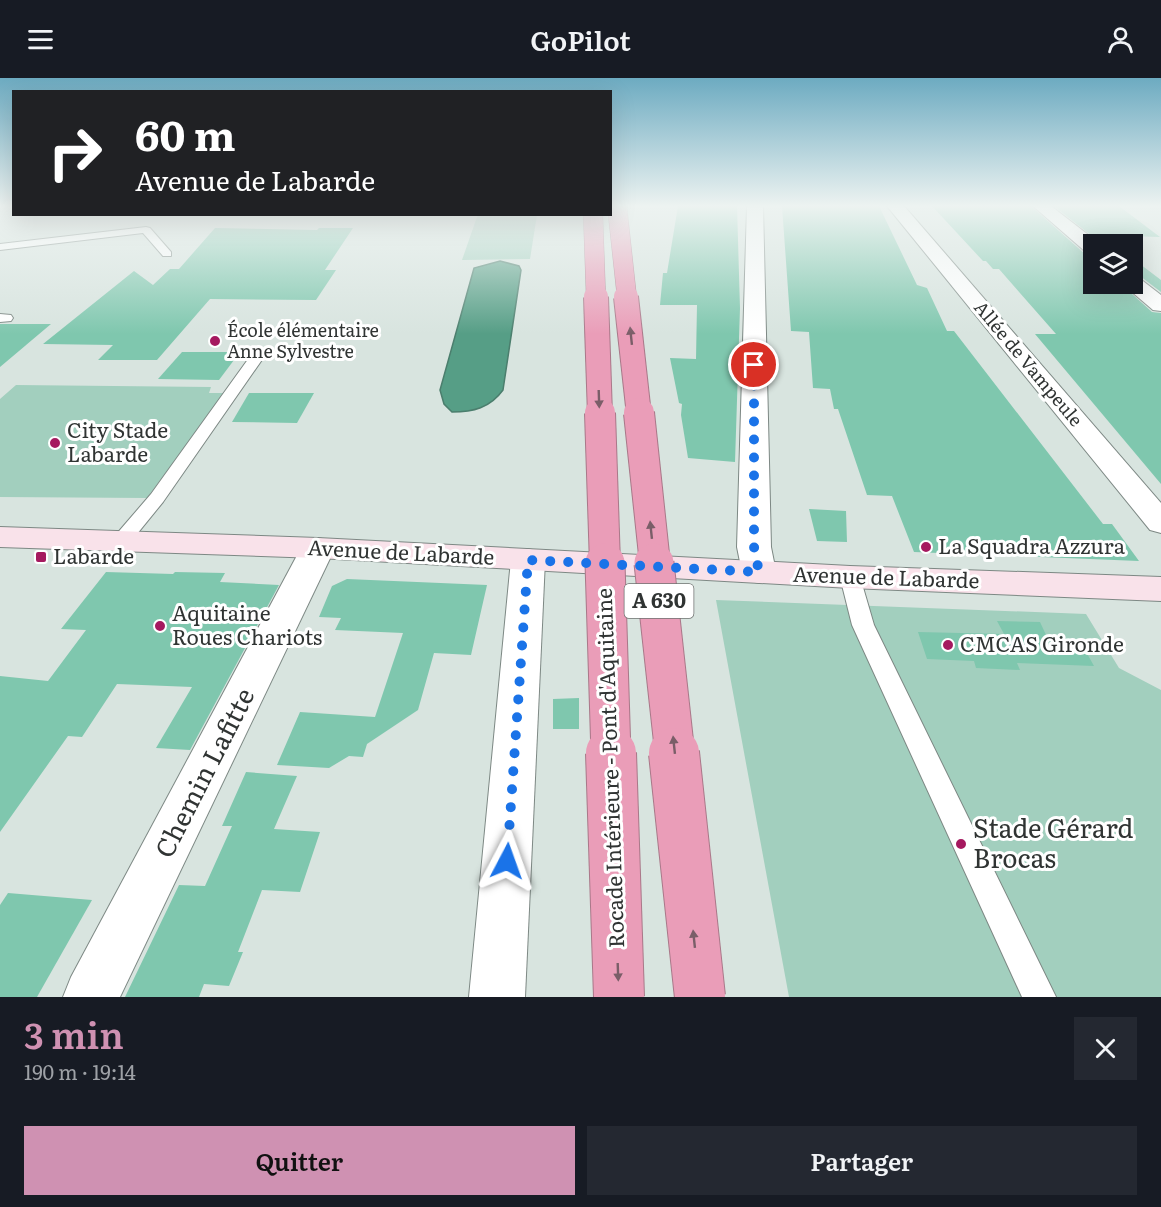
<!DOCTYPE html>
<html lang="fr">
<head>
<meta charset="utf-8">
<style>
  :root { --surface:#171b24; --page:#242831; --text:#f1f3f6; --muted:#9ea1a6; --accent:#cf91b2 }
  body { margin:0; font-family:Literata,serif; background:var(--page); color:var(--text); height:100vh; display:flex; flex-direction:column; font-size:22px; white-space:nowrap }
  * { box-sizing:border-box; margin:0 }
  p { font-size:20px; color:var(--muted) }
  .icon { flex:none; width:33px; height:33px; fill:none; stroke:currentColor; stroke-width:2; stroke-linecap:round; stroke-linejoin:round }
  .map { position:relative; height:919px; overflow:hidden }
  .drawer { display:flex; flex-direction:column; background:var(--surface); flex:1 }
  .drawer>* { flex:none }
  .top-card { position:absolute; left:12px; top:12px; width:600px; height:126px; border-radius:0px; box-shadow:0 6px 24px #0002; background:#202124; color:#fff; overflow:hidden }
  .fabs { position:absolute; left:1083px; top:156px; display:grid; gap:12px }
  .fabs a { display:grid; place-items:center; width:60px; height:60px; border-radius:0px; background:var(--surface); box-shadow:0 6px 24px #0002; font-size:30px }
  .pin { position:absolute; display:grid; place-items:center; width:51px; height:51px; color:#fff; margin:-26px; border:3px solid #fff; border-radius:50%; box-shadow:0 2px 6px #0007 }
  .me { position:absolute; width:66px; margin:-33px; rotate:4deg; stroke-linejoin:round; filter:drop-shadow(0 0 4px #0008) }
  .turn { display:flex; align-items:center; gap:21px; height:126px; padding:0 24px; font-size:27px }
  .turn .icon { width:78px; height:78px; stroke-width:2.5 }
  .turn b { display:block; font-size:42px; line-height:51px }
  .round { display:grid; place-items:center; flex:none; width:63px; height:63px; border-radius:0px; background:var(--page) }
  .summary { display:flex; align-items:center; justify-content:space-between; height:102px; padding:0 24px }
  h1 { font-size:36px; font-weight:600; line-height:45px; color:var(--accent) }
  .cta { display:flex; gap:12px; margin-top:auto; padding:12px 24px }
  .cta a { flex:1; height:69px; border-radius:0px; background:var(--accent); color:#111; font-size:24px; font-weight:600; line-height:69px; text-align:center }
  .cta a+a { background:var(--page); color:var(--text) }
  header { display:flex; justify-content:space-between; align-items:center; height:78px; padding:0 24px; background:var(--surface); font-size:27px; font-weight:600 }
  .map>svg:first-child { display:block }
  .green { fill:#a2cfbe }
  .water { fill:#569e86; stroke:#4b7e6d; stroke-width:1.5 }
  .building { fill:#7fc7ae }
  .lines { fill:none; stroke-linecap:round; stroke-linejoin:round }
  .service-casing { stroke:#7d8884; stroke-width:2 }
  .minor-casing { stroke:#7d8884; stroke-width:2 }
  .secondary-casing { stroke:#7d8884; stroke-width:2 }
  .service { fill:#fff; fill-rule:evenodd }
  .minor { fill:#fff; fill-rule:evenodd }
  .secondary { fill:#f9e2ea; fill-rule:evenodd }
  .motorway-bridge-far4-casing { stroke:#a97889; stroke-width:20; stroke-linecap:butt }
  .motorway-bridge-far3-casing { stroke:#a97889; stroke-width:26; stroke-linecap:butt }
  .motorway-bridge-far2-casing { stroke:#a97889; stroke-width:32; stroke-linecap:butt }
  .motorway-bridge-far1-casing { stroke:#a97889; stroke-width:41; stroke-linecap:butt }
  .motorway-bridge-casing { stroke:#a97889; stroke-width:52; stroke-linecap:butt }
  .motorway-bridge-far4 { stroke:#ea9db8; stroke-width:19 }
  .motorway-bridge-far3 { stroke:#ea9db8; stroke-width:24 }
  .motorway-bridge-far2 { stroke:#ea9db8; stroke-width:30 }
  .motorway-bridge-far1 { stroke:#ea9db8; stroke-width:39 }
  .motorway-bridge { stroke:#ea9db8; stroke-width:50 }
  .oneway { fill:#7a5e68 }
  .route { stroke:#1a73e8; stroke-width:10; stroke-dasharray:0 18 }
  .poi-dot { fill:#a5195f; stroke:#fff; stroke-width:2 }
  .labels { text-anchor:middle; stroke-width:6; stroke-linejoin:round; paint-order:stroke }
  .far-poi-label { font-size:18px; fill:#303433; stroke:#fff; text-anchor:start }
  .far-street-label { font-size:18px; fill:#303433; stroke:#fff }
  .shield { fill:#fff; stroke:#6e7170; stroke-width:1.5 }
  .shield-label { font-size:20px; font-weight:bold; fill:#303433 }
  .poi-label { font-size:21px; fill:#303433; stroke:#fff; text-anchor:start }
  .street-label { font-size:21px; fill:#303433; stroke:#fff }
  .near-street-label { font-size:26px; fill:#303433; stroke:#fff }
  .near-poi-label { font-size:26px; fill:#303433; stroke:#fff; text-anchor:start }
</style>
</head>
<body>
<header><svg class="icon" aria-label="menu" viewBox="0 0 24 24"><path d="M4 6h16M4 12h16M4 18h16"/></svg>GoPilot<svg class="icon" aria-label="person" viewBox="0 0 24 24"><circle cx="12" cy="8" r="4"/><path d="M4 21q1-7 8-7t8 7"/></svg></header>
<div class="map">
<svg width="1161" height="919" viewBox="0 0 1161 919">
  <rect width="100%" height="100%" fill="#d8e4df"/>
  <!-- green -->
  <g class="green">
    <path d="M478,136L537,137L530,181L462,182Z"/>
    <path d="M16,307L211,309L209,315H225L147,420L0,419V321Z"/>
    <path d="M716,522L1086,536L1119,590L1161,612V919H789Z"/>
  </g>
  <!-- water -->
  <path class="water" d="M500,183L519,188L521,192L503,312C490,330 473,334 452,334L444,326L440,312L474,190Z"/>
  <!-- building -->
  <g class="building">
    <path d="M678,128H737L740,230L735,384L688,380L681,337L682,326L679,325L670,280L696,281L697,227H660L663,195H667Z"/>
    <path d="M782,128H879L917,207L927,210L947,253H954L1103,446H1112L1139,483L914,474L892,418L867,417L838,331H834L830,311L813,310L809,254L791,253Z"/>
    <path d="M932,128H1031L1086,177L1094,178V206H1121L1152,234L1161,235V406L1035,256H1056L999,191H993L986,183H983Z"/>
    <path d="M1054,128H1119L1160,159L1126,158L1136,166H1102Z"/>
    <path d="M215,150L317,152L319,150H353L325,192H336L316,222L210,221L157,282H98L113,267L43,266L134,193L153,207L170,191H179Z"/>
    <path d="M1132,180L1161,202V214L1140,198L1132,196Z"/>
    <path d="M0,246H51L0,289Z"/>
    <path d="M182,274H240L219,302L158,301Z"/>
    <path d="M249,315H314L297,345L232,344Z"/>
    <path d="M809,431L846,433L847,464L817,463Z"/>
    <path d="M106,494L173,496L175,494L225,495L220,504L279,507L190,672L156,670L192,609L117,606L82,659L68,658L0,754V598L48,603L86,552L61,551Z"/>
    <path d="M347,501L487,507L471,577L434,575L418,632L367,666L363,679L349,678L329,690L277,687L300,634L375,639L403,555L335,552L341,540L319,539L332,508Z"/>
    <path d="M997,543L1040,544L1047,559L1079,561L1094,588L1017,585L1020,592L976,590L974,583L927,581L918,554L1004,556Z"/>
    <path d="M579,620V651H553V621Z"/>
    <path d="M246,694L297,698L274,751L320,754L300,814L262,812L238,874H243L229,908L204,906L199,919H125L179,807L205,808L232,748H222Z"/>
    <path d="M8,815L92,822L37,919H0V827Z"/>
  </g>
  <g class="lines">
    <!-- service casing -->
    <g class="service-casing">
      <g id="service">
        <path d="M146,149L150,150L171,174V178H163L143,155L0,172V166Z"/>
        <path d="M0,236L11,237L13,240L11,243L0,244Z"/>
        <path d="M259,272L266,276L163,424L128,467H114L111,463L114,459L151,416L254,273Z"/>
        <path d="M850,492L857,494L860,499L874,547L1056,919H1022L852,547L840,499L843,494Z"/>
      </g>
    </g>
    <!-- minor casing -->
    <g class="minor-casing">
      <g id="minor">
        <path d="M747,128H763L771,469L776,494L771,502L759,505L747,502L742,494L737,469Z"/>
        <path d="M887,128H904L1161,425V455L1150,452Z"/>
        <path d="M1033,128H1051L1100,166H1094V176L1087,175Z"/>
        <path d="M1132,198L1139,200L1161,217V233L1153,232L1125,208L1123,206H1132Z"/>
        <path d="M318,460L330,463L335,470L120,919H63L71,899L301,470L306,463Z"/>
        <path d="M528,471L540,474L545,482L525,919H469L511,482L516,474Z"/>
      </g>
    </g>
    <!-- secondary casing -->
    <g class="secondary-casing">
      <path id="secondary" d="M0,449L318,460L850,488L1161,499V523L850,510L318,480L0,469Z"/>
    </g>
    <!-- service -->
    <use href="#service" class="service"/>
    <!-- minor -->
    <use href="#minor" class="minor"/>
    <!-- secondary -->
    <use href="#secondary" class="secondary"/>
    <!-- motorway-bridge-far4 casing -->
    <g class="motorway-bridge-far4-casing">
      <g id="motorway-bridge-far4">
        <path d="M617,128L627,220"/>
        <path d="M593,136L596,220"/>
      </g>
    </g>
    <!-- motorway-bridge-far3 casing -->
    <g class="motorway-bridge-far3-casing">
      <g id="motorway-bridge-far3">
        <path d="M596,219L600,337"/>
        <path d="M626,219L639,337"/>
      </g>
    </g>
    <!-- motorway-bridge-far2 casing -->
    <g class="motorway-bridge-far2-casing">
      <g id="motorway-bridge-far2">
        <path d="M600,335L605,486"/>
        <path d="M639,335L655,486"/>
      </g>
    </g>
    <!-- motorway-bridge-far1 casing -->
    <g class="motorway-bridge-far1-casing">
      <g id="motorway-bridge-far1">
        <path d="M605,485L611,677"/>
        <path d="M654,485L675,677"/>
      </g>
    </g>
    <!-- motorway-bridge casing -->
    <g class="motorway-bridge-casing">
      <g id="motorway-bridge">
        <path d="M611,675L619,919"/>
        <path d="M674,675L700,919"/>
      </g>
    </g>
    <!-- motorway-bridge-far4 -->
    <use href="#motorway-bridge-far4" class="motorway-bridge-far4"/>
    <!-- motorway-bridge-far3 -->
    <use href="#motorway-bridge-far3" class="motorway-bridge-far3"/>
    <!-- motorway-bridge-far2 -->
    <use href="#motorway-bridge-far2" class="motorway-bridge-far2"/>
    <!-- motorway-bridge-far1 -->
    <use href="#motorway-bridge-far1" class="motorway-bridge-far1"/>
    <!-- motorway-bridge -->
    <use href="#motorway-bridge" class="motorway-bridge"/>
  </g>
  <!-- one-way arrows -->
  <defs><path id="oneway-solid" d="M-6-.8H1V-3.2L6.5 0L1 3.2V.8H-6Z" transform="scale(1.5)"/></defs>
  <g class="oneway">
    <use href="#oneway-solid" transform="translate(631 258) rotate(-96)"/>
    <use href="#oneway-solid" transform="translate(599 321) rotate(88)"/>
    <use href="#oneway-solid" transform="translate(651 452) rotate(-96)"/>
    <use href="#oneway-solid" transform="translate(674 667) rotate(-96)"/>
    <use href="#oneway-solid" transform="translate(694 861) rotate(-96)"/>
    <use href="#oneway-solid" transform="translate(618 894) rotate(88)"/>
  </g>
  <!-- sky -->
  <linearGradient id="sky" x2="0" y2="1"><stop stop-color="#6dabc1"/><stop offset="0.5" stop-color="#edf3f1"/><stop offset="1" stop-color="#edf3f1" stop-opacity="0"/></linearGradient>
  <rect width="1161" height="256" fill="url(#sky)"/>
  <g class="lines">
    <!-- route -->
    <path class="route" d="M507,783L528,482L759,494L754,469V287"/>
  </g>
  <!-- markers -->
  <g class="poi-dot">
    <circle cx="215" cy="263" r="6"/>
    <circle cx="55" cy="365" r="6"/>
    <circle cx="926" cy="469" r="6"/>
    <rect x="35" y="473" width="12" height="12" rx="3"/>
    <circle cx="160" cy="548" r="6"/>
    <circle cx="948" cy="567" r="6"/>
    <circle cx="961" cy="766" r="6"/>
  </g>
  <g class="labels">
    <!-- far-poi labels -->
    <g class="far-poi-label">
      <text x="227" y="259">École élémentaire<tspan x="227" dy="21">Anne Sylvestre</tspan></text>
    </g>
    <!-- far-street labels -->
    <g class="far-street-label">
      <text transform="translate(1028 286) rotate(50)" y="6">Allée de Vampeule</text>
    </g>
    <!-- shield labels -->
    <rect class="shield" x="624.5" y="506" width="69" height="34" rx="4.5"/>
    <g class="shield-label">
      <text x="659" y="530">A 630</text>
    </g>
    <!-- poi labels -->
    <g class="poi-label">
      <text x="67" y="360">City Stade<tspan x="67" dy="24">Labarde</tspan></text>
      <text x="938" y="476">La Squadra Azzura</text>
      <text x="53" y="486">Labarde</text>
      <text x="172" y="543">Aquitaine<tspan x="172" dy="24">Roues Chariots</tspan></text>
      <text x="960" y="574">CMCAS Gironde</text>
    </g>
    <!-- street labels -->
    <g class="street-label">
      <text transform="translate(401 475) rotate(3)" y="7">Avenue de Labarde</text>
      <text transform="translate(886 500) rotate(2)" y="7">Avenue de Labarde</text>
      <text transform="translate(611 690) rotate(-92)" y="7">Rocade Intérieure - Pont d'Aquitaine</text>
    </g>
    <!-- near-street labels -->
    <g class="near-street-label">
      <text transform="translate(205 695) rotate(-63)" y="9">Chemin Lafitte</text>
    </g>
    <!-- near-poi labels -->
    <g class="near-poi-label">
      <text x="973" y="760">Stade Gérard<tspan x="973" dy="30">Brocas</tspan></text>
    </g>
  </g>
</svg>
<div class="fabs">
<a><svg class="icon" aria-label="layers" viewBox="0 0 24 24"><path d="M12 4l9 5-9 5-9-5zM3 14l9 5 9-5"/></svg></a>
</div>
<div class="pin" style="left:754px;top:287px;background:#d93025"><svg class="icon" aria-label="arrive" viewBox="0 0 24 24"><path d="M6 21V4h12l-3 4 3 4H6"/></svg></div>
<svg class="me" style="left:507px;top:783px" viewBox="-20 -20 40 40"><path d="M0-17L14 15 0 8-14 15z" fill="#1a73e8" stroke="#fff" stroke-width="4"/></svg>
<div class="top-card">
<div class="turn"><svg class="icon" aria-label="right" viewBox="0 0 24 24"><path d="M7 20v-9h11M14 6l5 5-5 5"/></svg><div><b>60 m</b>Avenue de Labarde</div></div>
</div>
</div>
<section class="drawer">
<div class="summary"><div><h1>3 min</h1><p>190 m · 19:14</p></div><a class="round"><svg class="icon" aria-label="close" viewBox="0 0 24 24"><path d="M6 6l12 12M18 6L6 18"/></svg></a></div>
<div class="cta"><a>Quitter</a><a>Partager</a></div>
</section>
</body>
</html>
